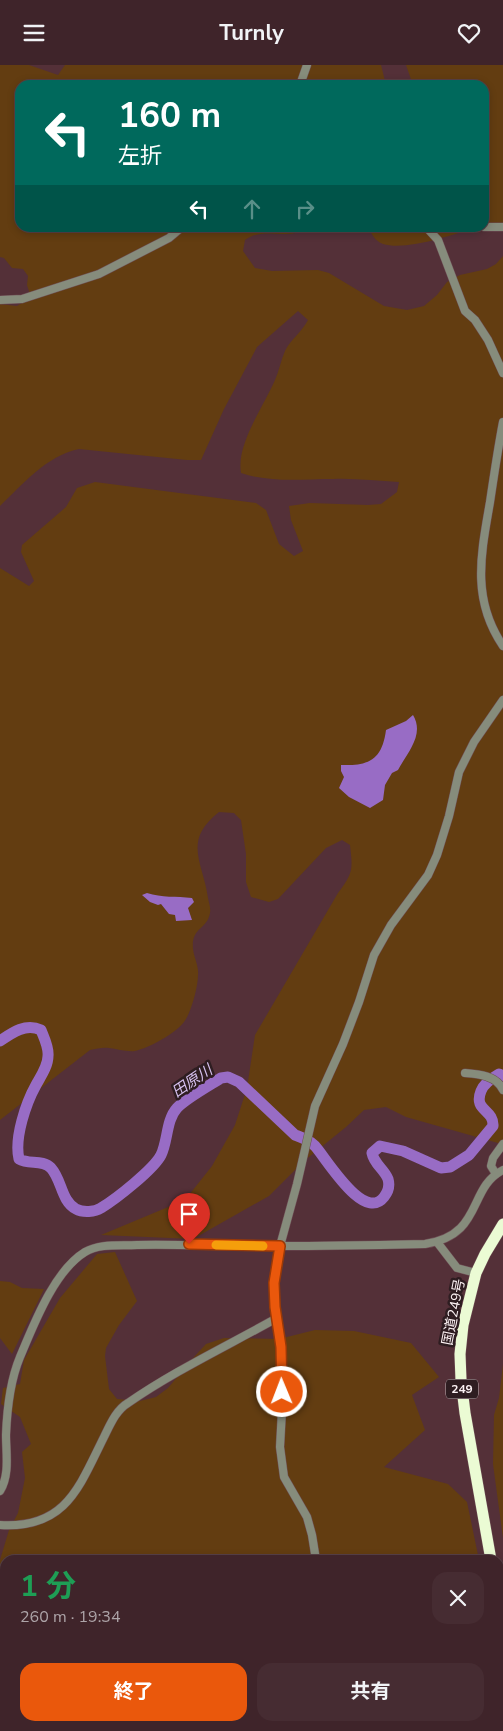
<!DOCTYPE html>
<html lang="ja">
<head>
<meta charset="utf-8">
<style>
  :root { --surface:#3f242a; --page:#462c32; --text:#f1f3f6; --muted:#ada4a8; --line:#584147; --accent:#ea580c }
  body { margin:0; font-family:"Nunito Sans","Noto Sans JP",sans-serif; background:var(--page); color:var(--text); height:100vh; display:flex; flex-direction:column; font-size:19px; white-space:nowrap }
  * { box-sizing:border-box; margin:0 }
  p { font-size:16px; color:var(--muted) }
  .icon { flex:none; width:28px; height:28px; fill:none; stroke:currentColor; stroke-width:2; stroke-linecap:round; stroke-linejoin:round }
  .map { position:relative; flex:1; overflow:hidden }
  .side { position:absolute; left:0px; top:1490px; width:504px; height:176px; display:flex; flex-direction:column; background:var(--surface); border-radius:15px 15px 0 0; box-shadow:0 2px 8px #0003,0 0 0 1px var(--line) }
  .side>* { flex:none }
  .hud { position:absolute; left:15px; top:15px; width:474px; height:152px; border-radius:15px; box-shadow:0 2px 8px #0003,0 0 0 1px var(--line); background:#00695c; color:#fff; overflow:hidden }
  .pin { position:absolute; display:grid; place-items:center; width:42px; height:42px; color:#fff; margin:-51px -21px; border-radius:50% 50% 50% 0; rotate:-45deg; box-shadow:0 0 5px #0007 }
  .pin .icon { rotate:45deg }
  .me { position:absolute; width:55px; margin:-28px; rotate:359deg; stroke-linejoin:round; filter:drop-shadow(0 0 4px #0008) }
  .turn { display:flex; align-items:center; gap:18px; height:105px; padding:0 20px; font-size:22px }
  .turn .icon { width:65px; height:65px; stroke-width:2.5 }
  .turn b { display:block; font-size:35px; line-height:42px }
  .lanes { display:flex; align-items:center; height:48px; padding:0 20px; background:#0003; justify-content:center; gap:25px; direction:ltr }
  .lanes .off { opacity:.35 }
  .round { display:grid; place-items:center; flex:none; width:52px; height:52px; border-radius:15px; background:var(--page) }
  .headline { display:flex; align-items:center; justify-content:space-between; height:85px; padding:0 20px }
  h1 { font-size:30px; font-weight:700; line-height:38px; color:#1e9e55 }
  .action { display:flex; gap:10px; margin-top:auto; padding:10px 20px }
  .action a { flex:1; height:58px; border-radius:15px; background:var(--accent); color:#fff; font-size:20px; font-weight:700; line-height:58px; text-align:center }
  .action a+a { background:var(--page); color:var(--text) }
  header { display:flex; justify-content:space-between; align-items:center; height:65px; padding:0 20px; background:var(--surface); font-size:22px; font-weight:700 }
  .map>svg:first-child { display:block }
  .green { fill:#633d11 }
  .water { fill:#986cc5 }
  .lines { fill:none; stroke-linecap:round; stroke-linejoin:round }
  .river { stroke:#986cc5; stroke-width:11 }
  .minor-casing { stroke:#6f4f56; stroke-width:9 }
  .major-casing { stroke:#6f4f56; stroke-width:11 }
  .highway-casing { stroke:#6f4f56; stroke-width:12 }
  .minor { stroke:#868c7c; stroke-width:8 }
  .major { stroke:#cedcbb; stroke-width:10 }
  .highway { stroke:#ebfbd4; stroke-width:11 }
  .route-casing { stroke:#983908; stroke-width:12 }
  .route { stroke:#ea580c; stroke-width:9 }
  .slow { stroke:#f59e0b; stroke-width:9 }
  .labels { text-anchor:middle; stroke-width:5; stroke-linejoin:round; paint-order:stroke }
  .shield { fill:#2e1d21; stroke:#beb2b5; stroke-width:1 }
  .shield-label { font-size:12px; font-weight:bold; fill:#fcf2f4 }
  .street-label { font-size:14px; fill:#fcf2f4; stroke:#2e1d21 }
  .water-label { font-size:15px; font-style:italic; fill:#d6c1ef; stroke:#2e1d21 }
</style>
</head>
<body>
<header><svg class="icon" aria-label="menu" viewBox="0 0 24 24"><path d="M4 6h16M4 12h16M4 18h16"/></svg>Turnly<svg class="icon" aria-label="heart" viewBox="0 0 24 24"><path d="M12 20l-8-8c-3-5 5-10 8-4 3-6 11-1 8 4z"/></svg></header>
<div class="map">
<svg width="503" height="1666" viewBox="0 0 503 1666">
  <rect width="100%" height="100%" fill="#543038"/>
  <!-- green -->
  <g class="green">
    <path d="M0,0H29L58,10L65,0H381L386,20H20V162L311,163L309,165C301,167 293,169 285,169C270,169 258,166 245,175L243,186L255,203L272,206L318,205L329,208L384,241L407,245L424,241L437,230L447,217L460,210L487,204L496,199L503,191V1077L498,1078L406,1052L386,1042L364,1045L346,1062L304,1096L269,1131L193,1174L101,1170L185,1135L212,1101L235,1060L247,1023L255,970L338,828C353,808 353,805 350,780L342,775L326,783L278,834L269,837L251,832L246,817V789L241,755L234,748L219,747C182,776 203,797 208,833C209,838 211,844 210,848C207,865 191,862 193,884C194,893 199,901 198,910C198,922 191,948 184,957C176,968 149,983 135,986C127,987 117,984 109,983C103,982 96,984 90,985L0,1055V503L29,521L34,516L21,487L22,480L66,442L77,423L95,417L256,438L266,445L279,479L294,491L303,486L291,455L289,441L310,438L368,440L381,439L397,427L399,417C377,416 354,413 333,414C301,414 271,418 241,408C236,379 264,341 275,315C279,306 281,295 285,286C290,275 302,267 308,255L298,246L257,282L224,344L201,395H187L79,384C46,391 23,419 0,441V239L17,241L31,232L27,220L28,211L23,204L12,203L4,193L0,192Z"/>
    <path d="M406,0H503V163L484,160V20H413Z"/>
    <path d="M368,163H474C452,170 406,186 383,179C375,176 372,169 368,163Z"/>
    <path d="M115,1187L137,1236L119,1260L106,1283L105,1291L109,1324L117,1334L140,1336L156,1332L168,1323L194,1292L206,1279L224,1273L279,1274L315,1265L354,1266L411,1278L439,1312L412,1330L425,1365L384,1402L448,1419L467,1437L479,1495H5V1661H413L407,1666H0V1495L9,1465L18,1448L25,1413L22,1387L31,1379L20,1352L1,1339L3,1323L20,1319L24,1295L60,1233L97,1189Z"/>
    <path d="M0,1216L10,1217L22,1223L44,1224L12,1289L0,1273Z"/>
    <path d="M503,1299V1473L493,1399L494,1350L499,1333Z"/>
  </g>
  <!-- water -->
  <g class="water">
    <path d="M413,650C425,670 407,688 398,705L392,708L385,720L383,735L370,743L349,732L339,723L344,712L341,706V700C369,701 382,695 386,665L406,656Z"/>
    <path d="M147,828C162,833 176,831 192,833L194,837L188,843L192,855L176,856L175,850L169,849L161,839L158,840L150,837L142,830Z"/>
  </g>
  <g class="lines">
    <!-- river -->
    <path class="river" d="M0,976C13,967 26,958 41,965C44,973 49,982 48,991C48,1001 41,1011 36,1020C26,1038 14,1073 19,1094C29,1100 42,1094 51,1103C62,1115 61,1136 76,1144C83,1148 95,1147 101,1143C116,1134 154,1104 161,1090C168,1076 166,1055 177,1043C185,1034 210,1020 221,1013L228,1012L239,1017L295,1070C303,1073 309,1075 315,1081C326,1093 364,1158 384,1132C388,1127 390,1121 388,1114C384,1104 374,1099 372,1088L380,1081L403,1086L441,1103L450,1102L469,1090L493,1061C494,1044 473,1046 481,1026C484,1018 492,1013 499,1009L503,1011"/>
    <!-- minor casing -->
    <g class="minor-casing">
      <g id="minor">
        <path d="M300,20L307,0"/>
        <path d="M426,162L438,175L465,246L475,255L488,275L503,308"/>
        <path d="M484,162H503"/>
        <path d="M0,235L22,234L99,209L169,173L182,162"/>
        <path d="M503,357C498,383 494,410 490,437C481,489 471,534 503,581"/>
        <path d="M465,1008C479,1009 497,1011 503,1025"/>
        <path d="M496,1109L491,1101L493,1093L503,1079"/>
        <path d="M437,1177L457,1203L476,1208"/>
        <path d="M0,1426C10,1410 6,1388 6,1370C7,1344 10,1316 20,1292C34,1259 54,1206 85,1187C100,1178 120,1181 137,1180C185,1179 233,1182 281,1181C329,1181 377,1180 425,1179C484,1170 467,1123 503,1105"/>
        <path d="M0,1460C66,1464 79,1422 104,1372C110,1360 116,1345 128,1338C174,1306 227,1281 277,1253"/>
        <path d="M316,1495L312,1470L307,1452L284,1412L280,1382L283,1327L281,1282L275,1242L273,1218L280,1181L297,1119L315,1041L343,979L359,937L374,890L391,860L428,810L437,790L449,751L459,707L474,677L503,635"/>
        <path d="M222,1666L225,1661"/>
      </g>
    </g>
    <!-- major casing -->
    <g class="major-casing">
      <g id="major">
        <path d="M499,1633L503,1632"/>
        <path d="M414,1666L419,1661"/>
      </g>
    </g>
    <!-- highway casing -->
    <g class="highway-casing">
      <g id="highway">
        <path d="M491,1495L465,1348L461,1315L460,1289L463,1260L476,1208L485,1189L503,1159"/>
        <path d="M499,1537L503,1561"/>
      </g>
    </g>
    <!-- minor -->
    <use href="#minor" class="minor"/>
    <!-- major -->
    <use href="#major" class="major"/>
    <!-- highway -->
    <use href="#highway" class="highway"/>
  </g>
  <g class="lines">
    <!-- route casing -->
    <g class="route-casing">
      <path id="route" d="M189,1179L280,1181L274,1218L275,1242L281,1282L282,1327"/>
    </g>
    <!-- route -->
    <use href="#route" class="route"/>
    <!-- slow -->
    <path class="slow" d="M216,1180L263,1181"/>
  </g>
  <g class="labels">
    <!-- shield labels -->
    <rect class="shield" x="446" y="1314.5" width="32" height="19" rx="4"/>
    <g class="shield-label">
      <text x="462" y="1328">249</text>
    </g>
    <!-- street labels -->
    <g class="street-label">
      <text transform="translate(453 1247) rotate(-79)" y="5">国道249号</text>
    </g>
    <!-- water labels -->
    <g class="water-label">
      <text transform="translate(192 1016) rotate(-34)" y="5">田原川</text>
    </g>
  </g>
</svg>
<div class="pin" style="left:189px;top:1179px;background:#d93025"><svg class="icon" aria-label="arrive" viewBox="0 0 24 24"><path d="M6 21V4h12l-3 4 3 4H6"/></svg></div>
<svg class="me" style="left:282px;top:1327px" viewBox="-20 -20 40 40"><circle r="17" fill="#ea580c" stroke="#fff" stroke-width="3"/><path d="M0-11L8 9 0 5-8 9z" fill="#fff"/></svg>
<div class="hud">
<div class="turn"><svg class="icon" aria-label="left" viewBox="0 0 24 24"><path d="M17 20v-9H6M10 6l-5 5 5 5"/></svg><div><b>160 m</b>左折</div></div>
<div class="lanes"><svg class="icon" aria-label="left" viewBox="0 0 24 24"><path d="M17 20v-9H6M10 6l-5 5 5 5"/></svg><svg class="icon off" aria-label="ahead" viewBox="0 0 24 24"><path d="M12 20V5M6 11l6-6 6 6"/></svg><svg class="icon off" aria-label="right" viewBox="0 0 24 24"><path d="M7 20v-9h11M14 6l5 5-5 5"/></svg></div>
</div>
<section class="side">
<div class="headline"><div><h1>1 分</h1><p>260 m · 19:34</p></div><a class="round"><svg class="icon" aria-label="close" viewBox="0 0 24 24"><path d="M6 6l12 12M18 6L6 18"/></svg></a></div>
<div class="action"><a>終了</a><a>共有</a></div>
</section>
</div>
</body>
</html>
